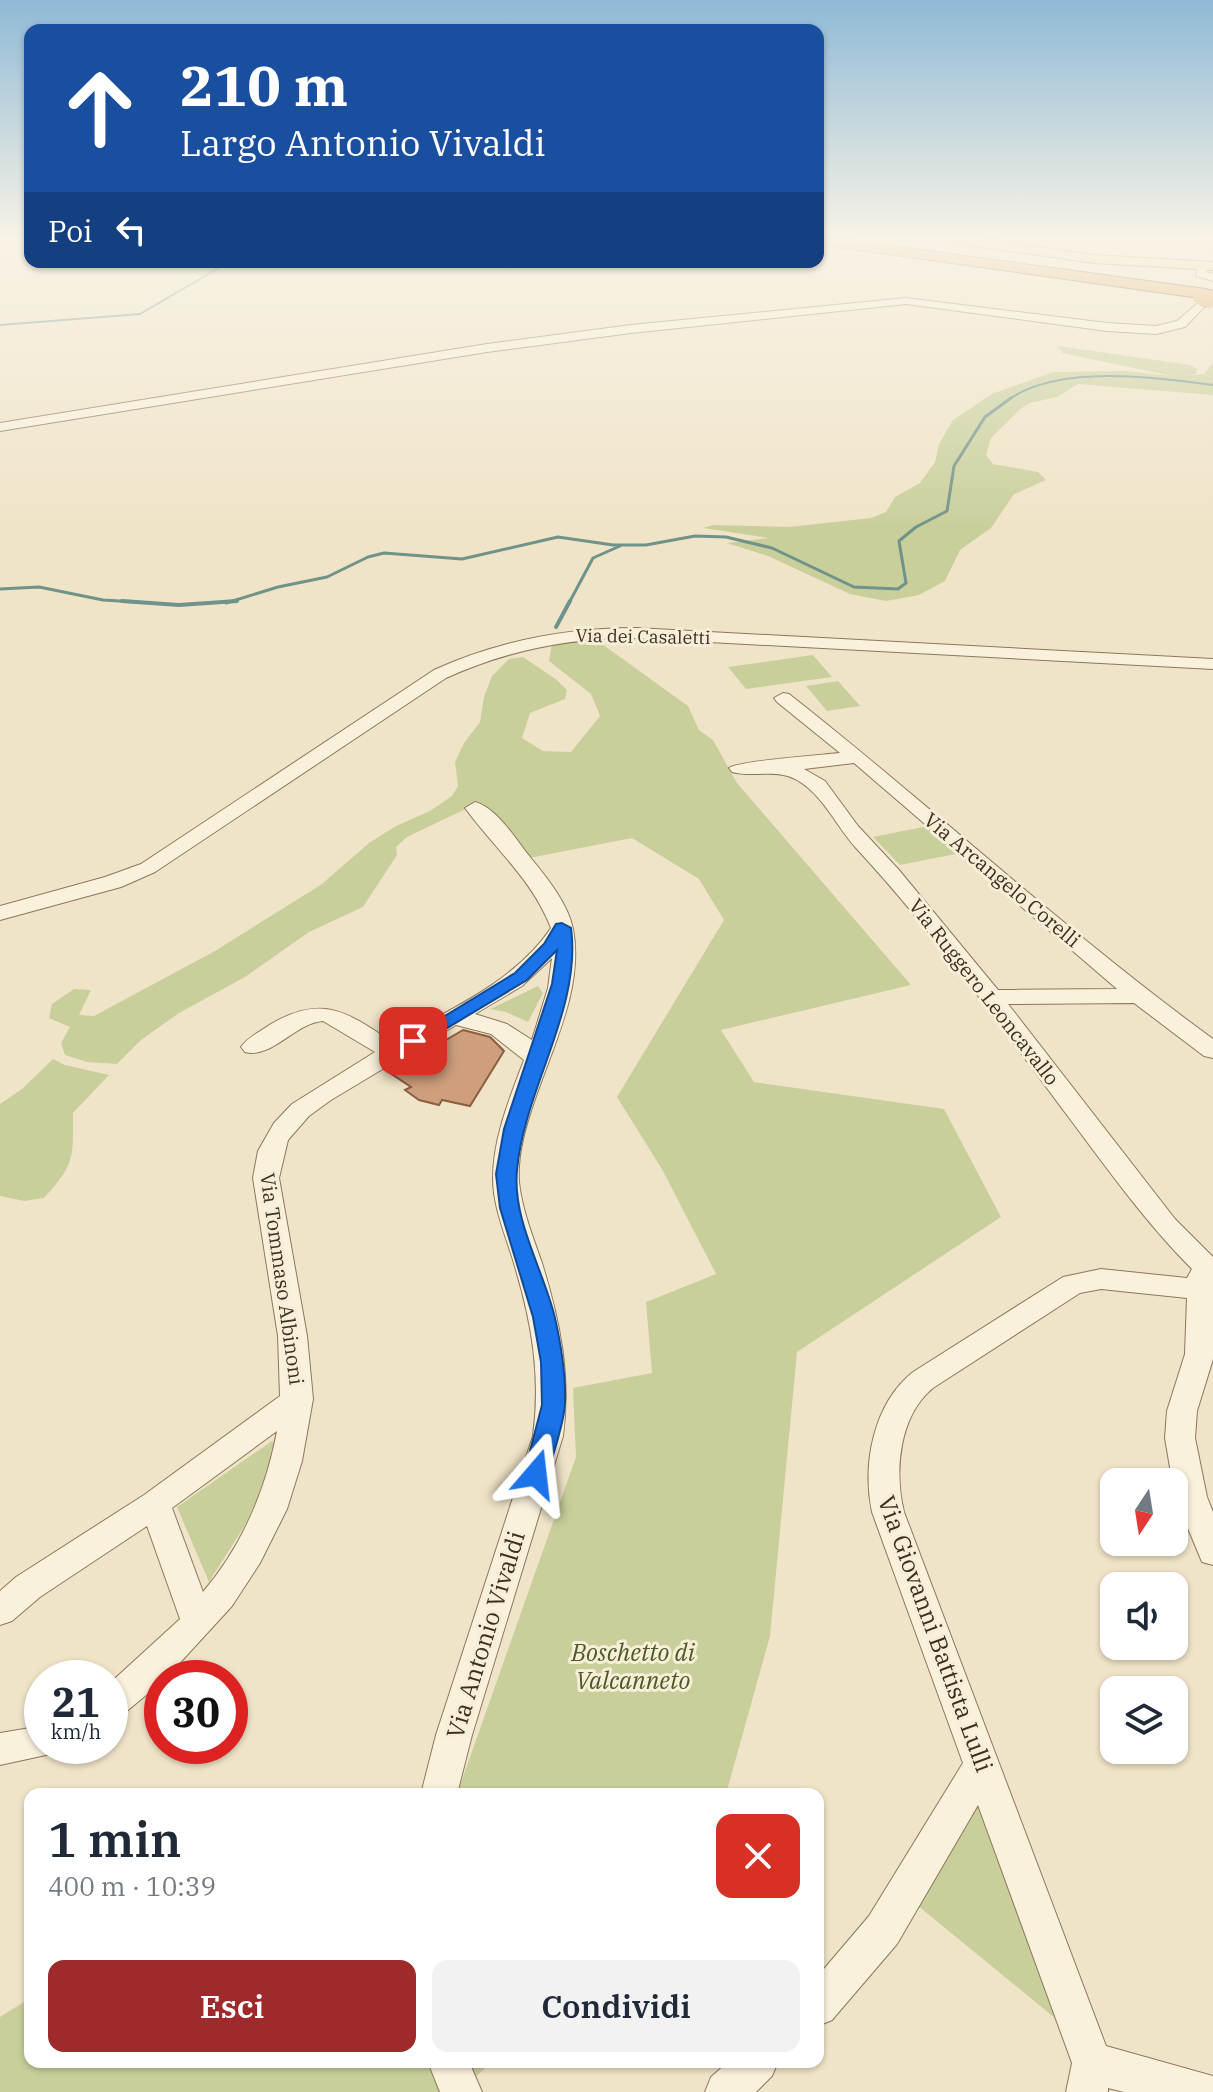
<!DOCTYPE html>
<html lang="it">
<head>
<meta charset="utf-8">
<style>
  :root { --surface:#fff; --page:#f2f2f3; --text:#1f2937; --muted:#747a83; --accent:#9e2a2b }
  body { margin:0; font-family:"IBM Plex Serif",serif; background:var(--page); color:var(--text); height:100vh; display:flex; flex-direction:column; font-size:30px; white-space:nowrap }
  * { box-sizing:border-box; margin:0 }
  p { font-size:26px; color:var(--muted) }
  .icon { flex:none; width:44px; height:44px; fill:none; stroke:currentColor; stroke-width:2; stroke-linecap:round; stroke-linejoin:round }
  .map { position:relative; flex:1; overflow:hidden }
  .drawer { position:absolute; left:24px; top:1788px; width:800px; height:280px; display:flex; flex-direction:column; background:var(--surface); border-radius:16px; box-shadow:0 2px 6px #0004 }
  .drawer>* { flex:none }
  .hud { position:absolute; left:24px; top:24px; width:800px; height:244px; border-radius:16px; box-shadow:0 2px 6px #0004; background:#1a4fa0; color:#fff; overflow:hidden }
  .needle { width:52px; rotate:192deg }
  .fabs { position:absolute; left:1100px; top:1468px; display:grid; gap:16px }
  .fabs a { display:grid; place-items:center; width:88px; height:88px; border-radius:16px; background:var(--surface); box-shadow:0 2px 6px #0004; font-size:40px }
  .speed { position:absolute; left:24px; top:1660px; display:flex; gap:16px; font-size:40px; font-weight:700; text-align:center }
  .speed>* { display:grid; place-content:center; width:104px; height:104px; border-radius:50%; background:var(--surface); box-shadow:0 2px 6px #0004; line-height:1 }
  .speed small { font-size:20px; font-weight:400 }
  .speed .limit { border:12px solid #d22; background:#fff; color:#111 }
  .pin { position:absolute; display:grid; place-items:center; width:68px; height:68px; color:#fff; margin:-34px; border-radius:16px; box-shadow:0 4px 12px #0006 }
  .me { position:absolute; width:88px; margin:-44px; rotate:17deg; stroke-linejoin:round; filter:drop-shadow(0 0 6px #0008) }
  .turn { display:flex; align-items:center; gap:28px; height:168px; padding:0 24px; font-size:36px }
  .turn .icon { width:104px; height:104px; stroke-width:2.5 }
  .turn b { display:block; font-size:56px; line-height:68px }
  .then { display:flex; align-items:center; height:76px; padding:0 24px; background:#0003; gap:16px; font-size:30px }
  .round { display:grid; place-items:center; flex:none; width:84px; height:84px; border-radius:16px; background:var(--page) }
  .overview { display:flex; align-items:center; justify-content:space-between; height:136px; padding:0 24px }
  h1 { font-size:48px; font-weight:600; line-height:60px }
  .action { display:flex; gap:16px; margin-top:auto; padding:16px 24px }
  .action a { flex:1; height:92px; border-radius:16px; background:var(--accent); color:#fff; font-size:32px; font-weight:600; line-height:92px; text-align:center }
  .action a+a { background:var(--page); color:var(--text) }
  .map>svg:first-child { display:block }
  .green { fill:#c9cf9b }
  .lines { fill:none; stroke-linecap:round; stroke-linejoin:round }
  .stream-far2 { stroke:#6f938a; stroke-width:2 }
  .stream-far1 { stroke:#6f938a; stroke-width:3 }
  .stream { stroke:#6f938a; stroke-width:4 }
  .building { fill:#cf9f7d; stroke:#8d5f41; stroke-width:2 }
  .minor-casing { stroke:#8d765c; stroke-width:2 }
  .major-casing { stroke:#5b4430; stroke-width:2 }
  .highway-casing { stroke:#5b4430; stroke-width:2 }
  .minor { fill:#faf1dc; fill-rule:evenodd }
  .major { fill:#f3d9a0; fill-rule:evenodd }
  .highway { fill:#e0a458; fill-rule:evenodd }
  .highway-bridge-casing { stroke:#5b4430; stroke-width:18; stroke-linecap:butt }
  .highway-bridge { stroke:#e0a458; stroke-width:17 }
  .route { fill:#1a73e8; stroke:#114b97; stroke-width:2 }
  .labels { text-anchor:middle; stroke-width:6; stroke-linejoin:round; paint-order:stroke }
  .far-street-label { font-size:18px; fill:#3d2e20; stroke:#f7eed8 }
  .street-label { font-size:20px; fill:#3d2e20; stroke:#f7eed8 }
  .near-street-label { font-size:24px; fill:#3d2e20; stroke:#f7eed8 }
  .near-park-label { font-size:24px; font-style:italic; fill:#4d5a26; stroke:#f7eed8 }
</style>
</head>
<body>
<div class="map">
<svg width="1213" height="2092" viewBox="0 0 1213 2092">
  <rect width="100%" height="100%" fill="#f0e4c8"/>
  <!-- green -->
  <g class="green">
    <path d="M1058,346L1190,365L1197,369L1196,374L1185,376L1204,374L1213,362V395L1078,384L1057,397L1030,403L1020,409L991,438L986,455L993,464L1038,472L1046,480L1014,494L991,528L960,550L945,581L919,595L886,601L850,594L768,556L727,543L769,538L703,528L713,525L789,527L871,518L886,512L895,497L920,483L935,462L939,444L953,420L992,394L1053,372L1125,371L1172,376L1062,353Z"/>
    <path d="M595,639L688,706L699,730L713,740L737,783L911,985L721,1030L754,1082L944,1109L1001,1217L797,1352L770,1636L726,1794H457L576,1457L573,1388L652,1373L646,1302L716,1274L663,1171L617,1097L724,920L699,879L632,838L529,858L472,806L407,837L396,847L397,855L363,907L309,932L245,977L179,1013L141,1040L117,1064L87,1062L65,1055L61,1043L70,1027L49,1018L52,1004L74,989L91,990L79,1015L94,1016L215,951L322,884L369,843L396,826L430,811L452,796L458,786L455,762L464,743L480,722L484,697L492,676L509,659L523,657L557,680L567,690L565,699L530,713L522,738L543,751L571,752L600,716L591,694L549,661L552,643Z"/>
    <path d="M813,655L832,677L746,689L728,667Z"/>
    <path d="M838,681L860,706L827,711L806,686Z"/>
    <path d="M928,826L956,854L900,865L873,837Z"/>
    <path d="M538,986L543,993L528,1022L506,1012L490,1009Z"/>
    <path d="M53,1059L65,1065L109,1075L73,1113C73,1159 75,1164 44,1198L24,1201L0,1196V1104L22,1089Z"/>
    <path d="M272,1441L277,1447L252,1514L209,1582L177,1507Z"/>
    <path d="M981,1792L1072,2032L917,1905Z"/>
    <path d="M27,2000H30V2062H492L459,2092H0V2017Z"/>
  </g>
  <g class="lines">
    <!-- stream-far2 -->
    <g class="stream-far2">
      <path d="M0,325L140,314L229,262"/>
      <path d="M1008,400C1058,364 1155,377 1213,385"/>
    </g>
    <!-- stream-far1 -->
    <g class="stream-far1">
      <path d="M0,589L39,587L103,600L152,603"/>
      <path d="M226,603L278,587L327,577L368,557L384,553L462,559L558,537L613,545H646L695,536L726,537L772,548L854,587L898,589L906,583L899,541L916,527L947,511L954,466L985,417L1011,398"/>
      <path d="M569,603L593,558L620,546"/>
    </g>
    <!-- stream -->
    <g class="stream">
      <path d="M122,601L179,605L237,601"/>
      <path d="M556,627L570,601"/>
    </g>
  </g>
  <!-- building -->
  <path class="building" d="M463,1030L490,1037L504,1051L470,1106L442,1100L439,1105L419,1100L405,1090L411,1087L390,1073Z"/>
  <g class="lines">
    <!-- minor casing -->
    <g class="minor-casing">
      <g id="minor">
        <path d="M1199,264H1207L1206,272L1213,274V281L1196,276Z"/>
        <path d="M1205,297L1211,300L1185,327L1156,334L1107,331L906,304L631,333L487,352L0,431V423L487,344L631,325L906,298L1107,323L1156,326L1177,321Z"/>
        <path d="M636,628L1213,659V669L636,638C569,638 507,650 446,678L155,872L121,887L0,920V906L105,877L141,864L434,670C498,641 565,628 636,628Z"/>
        <path d="M783,693L789,694C933,807 1066,932 1213,1039V1058L1204,1056L1134,1003L1008,1004L1175,1219L1213,1257V1359L1197,1411L1195,1438L1207,1497L1213,1512V1565L1202,1562L1175,1497L1165,1438L1167,1411L1185,1354L1187,1298L1101,1289L1080,1293L933,1388C899,1416 894,1471 904,1512L1106,2046L1213,2076V2092H1124L1108,2088V2092H1066L1072,2063L978,1805L897,1944L832,2020L818,2026V1976L869,1916L963,1763L872,1512C862,1465 873,1404 913,1372L1063,1277L1101,1269L1187,1278L1192,1269C1146,1223 1109,1171 1070,1119C1001,1027 934,932 856,848C837,827 823,795 797,780C776,768 754,778 732,772L729,768C736,761 822,755 840,753L777,702L774,698ZM854,763L1117,989L998,990L899,870L858,826L825,781L804,769Z"/>
        <path d="M475,802C495,807 514,836 526,852C543,873 568,902 573,929C584,986 553,1046 535,1099C526,1125 517,1154 519,1182C522,1210 533,1237 542,1263C560,1321 571,1376 563,1436L472,1735L457,1794H421L436,1735L533,1436C541,1377 532,1323 515,1267C507,1238 493,1209 493,1178C493,1138 510,1097 524,1060L491,1034L456,1025L331,1100L309,1116L288,1140L279,1178L307,1336L313,1399L302,1461L287,1509L260,1563L232,1606L166,1678H162V1682L122,1715L110,1720V1683L180,1619L147,1526L40,1597L12,1621L0,1625V1591L16,1577L144,1495L280,1396L278,1336L253,1178L258,1151L274,1123L292,1104L375,1052L323,1021C295,1023 272,1059 245,1052L241,1047C248,1037 261,1031 271,1024C323,994 347,1012 392,1042C448,1010 514,983 551,928C532,879 495,849 465,808ZM552,958L548,988L532,1040L507,1024L475,1014L522,986ZM277,1431C266,1490 242,1546 203,1592L172,1508Z"/>
        <path d="M42,1726V1746H58L55,1753L0,1765V1733Z"/>
        <path d="M428,2062H469L482,2092H440Z"/>
        <path d="M728,2062H778L772,2076L756,2092H705L711,2077Z"/>
      </g>
    </g>
    <!-- major casing -->
    <g class="major-casing">
      <path id="major" d="M927,236H964L1094,255L1213,262V270L1094,263L933,240Z"/>
    </g>
    <!-- highway casing -->
    <g class="highway-casing">
      <path id="highway" d="M818,236L1206,289L1212,291L1213,296L1206,299L818,244Z"/>
    </g>
    <!-- minor -->
    <use href="#minor" class="minor"/>
    <!-- major -->
    <use href="#major" class="major"/>
    <!-- highway -->
    <use href="#highway" class="highway"/>
    <!-- highway-bridge casing -->
    <g class="highway-bridge-casing">
      <path id="highway-bridge" d="M1202,297L1211,299"/>
    </g>
    <!-- highway-bridge -->
    <use href="#highway-bridge" class="highway-bridge"/>
  </g>
  <!-- sky -->
  <linearGradient id="sky" x2="0" y2="1"><stop stop-color="#8fbad6"/><stop offset="0.45" stop-color="#f8f3e6"/><stop offset="1" stop-color="#f8f3e6" stop-opacity="0"/></linearGradient>
  <rect width="1213" height="529" fill="url(#sky)"/>
  <!-- route -->
  <path class="route" d="M562,923L571,928C582,1009 524,1089 517,1170C512,1220 544,1271 555,1318C561,1345 566,1375 565,1403C564,1426 553,1451 548,1474L544,1481L536,1483L527,1481L524,1474L542,1405L541,1362L533,1317L500,1208L496,1174L504,1129L552,984L557,950L527,980L419,1045H406L404,1041L515,973L544,944L556,924Z"/>
  <g class="labels">
    <!-- far-street labels -->
    <g class="far-street-label">
      <text transform="translate(643 637) rotate(1)" y="6">Via dei Casaletti</text>
    </g>
    <!-- street labels -->
    <g class="street-label">
      <text transform="translate(1002 880) rotate(40)" y="7">Via Arcangelo Corelli</text>
      <text transform="translate(984 992) rotate(52)" y="7">Via Ruggero Leoncavallo</text>
      <text transform="translate(282 1279) rotate(82)" y="7">Via Tommaso Albinoni</text>
    </g>
    <!-- near-street labels -->
    <g class="near-street-label">
      <text transform="translate(935 1634) rotate(70)" y="8">Via Giovanni Battista Lulli</text>
      <text transform="translate(486 1635) rotate(-73)" y="8">Via Antonio Vivaldi</text>
    </g>
    <!-- near-park labels -->
    <g class="near-park-label">
      <text x="633" y="1661">Boschetto di<tspan x="633" dy="28">Valcanneto</tspan></text>
    </g>
  </g>
</svg>
<div class="fabs">
<a><svg class="needle" viewBox="-14 -14 28 28"><path d="M0-13l5 13h-10z" fill="#e53935"/><path d="M0 13l5-13h-10z" fill="#747a83"/></svg></a>
<a><svg class="icon" aria-label="sound" viewBox="0 0 24 24"><path d="M4 9h4l5-4v14l-5-4H4zM17 9q2 3 0 6"/></svg></a>
<a><svg class="icon" aria-label="layers" viewBox="0 0 24 24"><path d="M12 4l9 5-9 5-9-5zM3 14l9 5 9-5"/></svg></a>
</div>
<div class="speed"><div>21<small>km/h</small></div><div class="limit">30</div></div>
<div class="pin" style="left:413px;top:1041px;background:#d93025"><svg class="icon" aria-label="arrive" viewBox="0 0 24 24"><path d="M6 21V4h12l-3 4 3 4H6"/></svg></div>
<svg class="me" style="left:536px;top:1474px" viewBox="-20 -20 40 40"><path d="M0-17L14 15 0 8-14 15z" fill="#1a73e8" stroke="#fff" stroke-width="4"/></svg>
<div class="hud">
<div class="turn"><svg class="icon" aria-label="ahead" viewBox="0 0 24 24"><path d="M12 20V5M6 11l6-6 6 6"/></svg><div><b>210 m</b>Largo Antonio Vivaldi</div></div>
<div class="then">Poi<svg class="icon" aria-label="left" viewBox="0 0 24 24"><path d="M17 20v-9H6M10 6l-5 5 5 5"/></svg></div>
</div>
<section class="drawer">
<div class="overview"><div><h1>1 min</h1><p>400 m · 10:39</p></div><a class="round" style="background:#d93025;color:#fff"><svg class="icon" aria-label="close" viewBox="0 0 24 24"><path d="M6 6l12 12M18 6L6 18"/></svg></a></div>
<div class="action"><a>Esci</a><a>Condividi</a></div>
</section>
</div>
</body>
</html>
